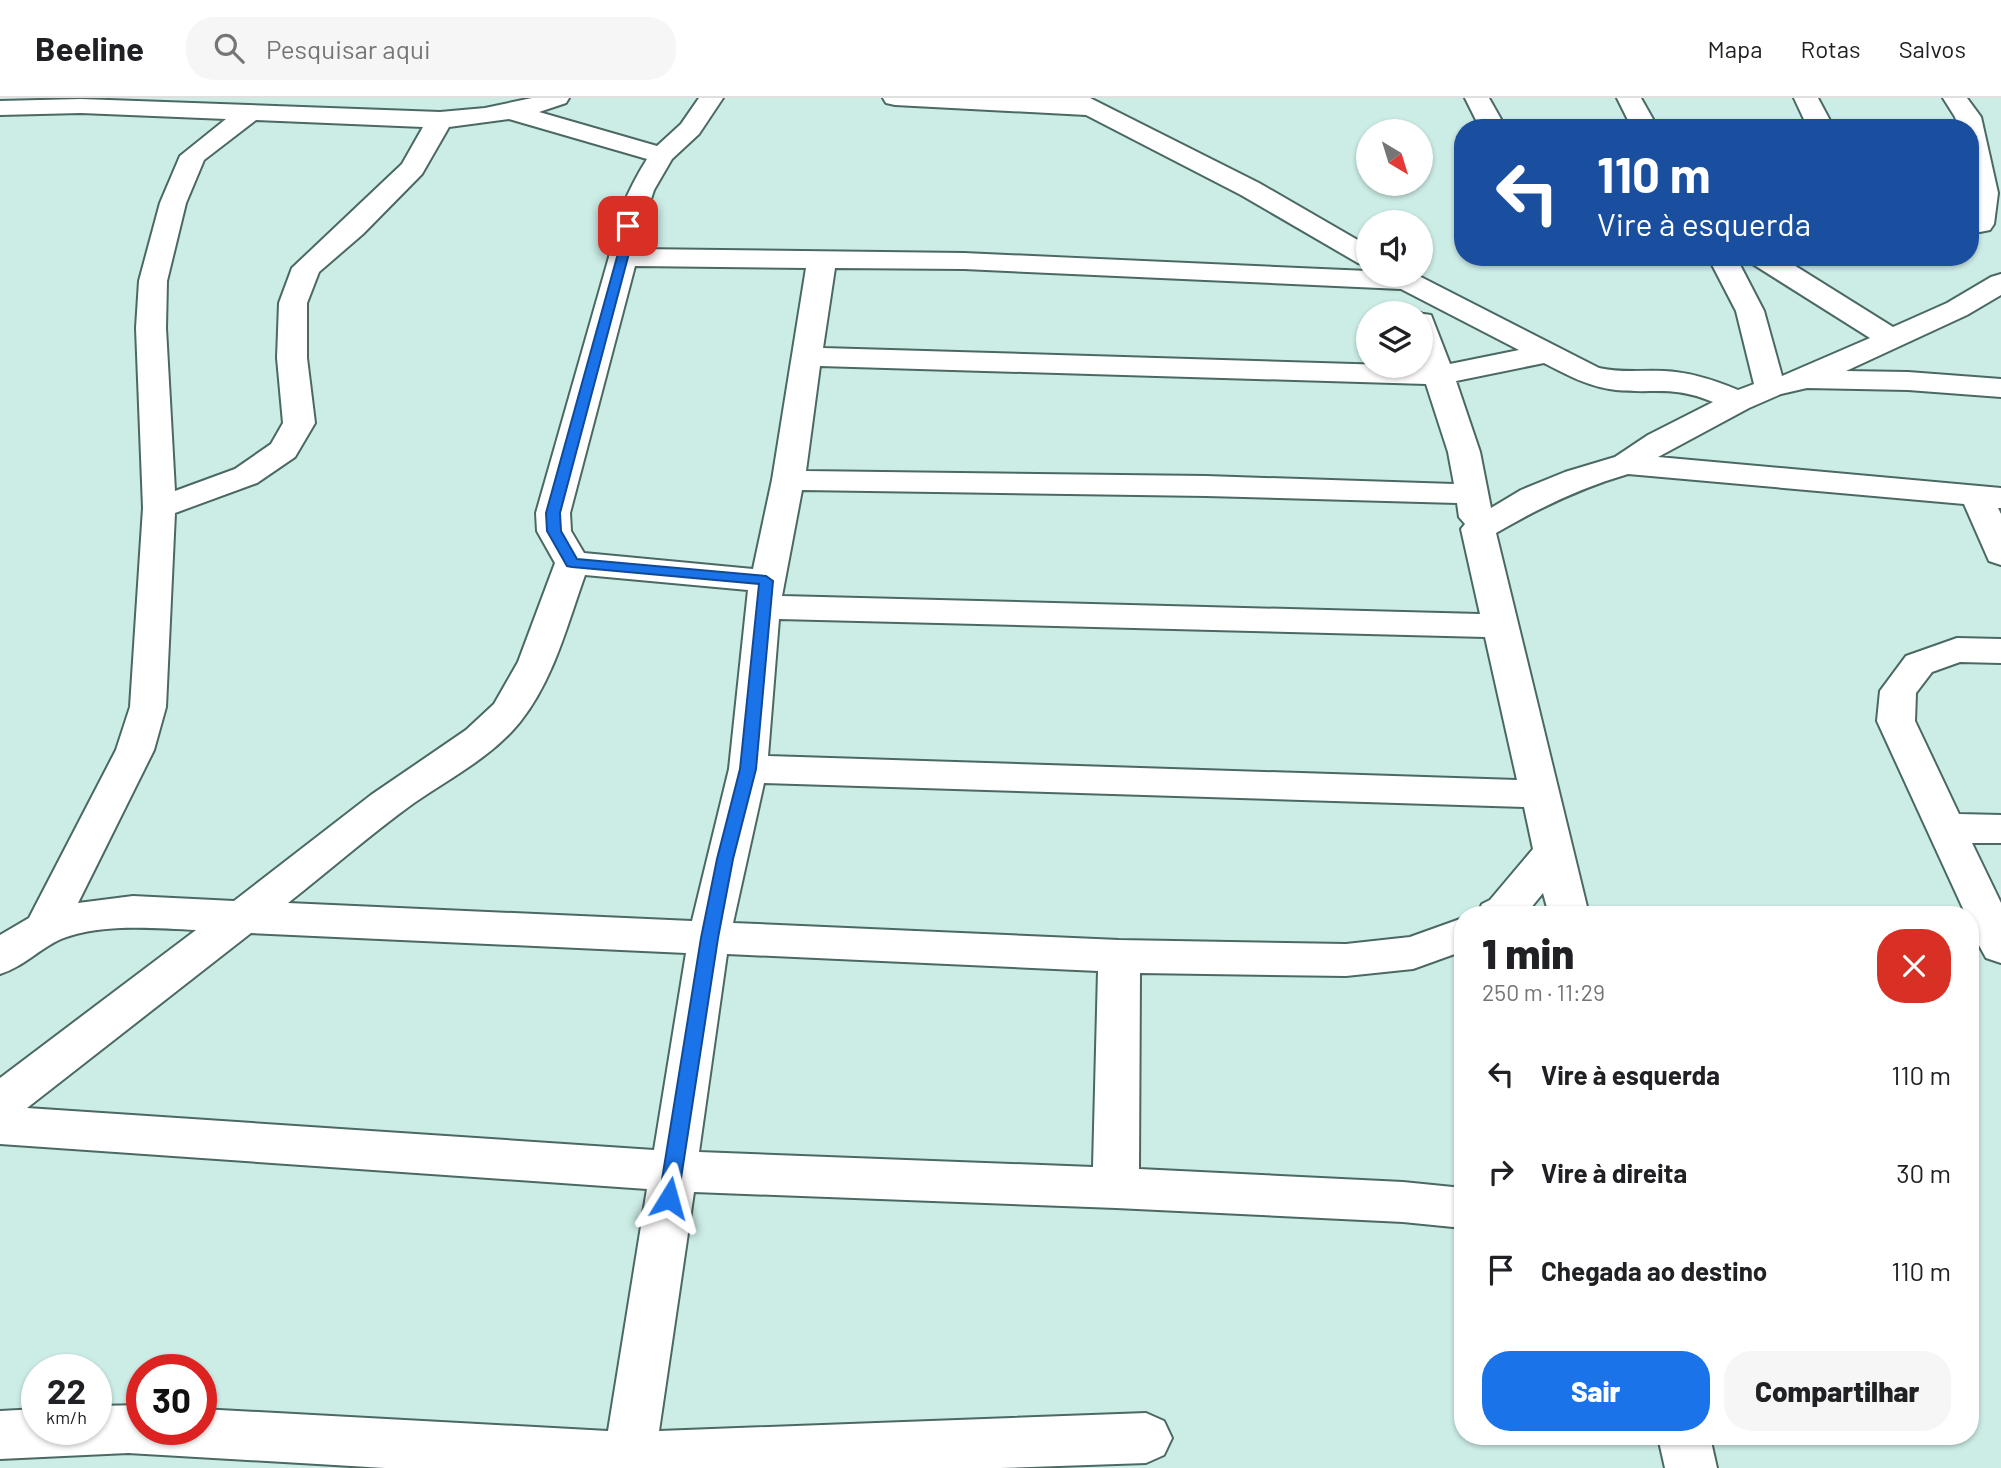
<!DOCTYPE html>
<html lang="pt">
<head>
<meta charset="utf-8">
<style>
  :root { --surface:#fff; --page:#f6f6f6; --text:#202124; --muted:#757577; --line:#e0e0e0; --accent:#1a73e8 }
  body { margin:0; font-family:Barlow,sans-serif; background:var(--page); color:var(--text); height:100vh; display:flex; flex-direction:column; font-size:26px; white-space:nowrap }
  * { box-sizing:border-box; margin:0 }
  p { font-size:23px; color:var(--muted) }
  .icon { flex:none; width:38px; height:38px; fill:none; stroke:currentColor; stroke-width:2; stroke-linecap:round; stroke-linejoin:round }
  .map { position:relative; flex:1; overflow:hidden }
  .drawer { position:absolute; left:1454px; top:808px; width:525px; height:539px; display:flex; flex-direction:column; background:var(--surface); border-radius:28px; box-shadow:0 2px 5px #0004 }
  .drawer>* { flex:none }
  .guide { position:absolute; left:1454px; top:21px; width:525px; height:147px; border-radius:28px; box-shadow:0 2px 5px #0004; background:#1a4fa0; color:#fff; overflow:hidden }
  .needle { width:46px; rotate:142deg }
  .fabs { position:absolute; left:1356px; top:21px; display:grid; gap:14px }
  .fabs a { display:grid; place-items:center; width:77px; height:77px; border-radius:50%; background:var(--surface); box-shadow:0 2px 5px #0004; font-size:35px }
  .speed { position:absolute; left:21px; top:1256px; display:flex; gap:14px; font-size:35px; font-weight:700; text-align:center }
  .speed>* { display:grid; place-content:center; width:91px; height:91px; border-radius:50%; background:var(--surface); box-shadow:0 2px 5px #0004; line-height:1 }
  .speed small { font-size:18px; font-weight:400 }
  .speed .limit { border:10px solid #d22; background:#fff; color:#111 }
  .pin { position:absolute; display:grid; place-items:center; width:60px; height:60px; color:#fff; margin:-30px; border-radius:14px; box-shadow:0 4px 10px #0006 }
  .me { position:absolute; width:77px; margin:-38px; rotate:8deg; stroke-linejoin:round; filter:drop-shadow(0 0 5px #0008) }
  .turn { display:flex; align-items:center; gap:24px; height:147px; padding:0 28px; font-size:32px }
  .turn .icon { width:91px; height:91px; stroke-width:2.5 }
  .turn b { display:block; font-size:49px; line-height:60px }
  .round { display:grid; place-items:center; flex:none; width:74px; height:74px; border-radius:28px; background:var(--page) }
  .overview { display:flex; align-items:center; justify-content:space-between; height:119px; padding:0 28px }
  h1 { font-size:42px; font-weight:800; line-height:52px }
  .primary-button { display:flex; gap:14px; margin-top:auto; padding:14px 28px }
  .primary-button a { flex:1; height:80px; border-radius:28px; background:var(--accent); color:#fff; font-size:28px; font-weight:800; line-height:80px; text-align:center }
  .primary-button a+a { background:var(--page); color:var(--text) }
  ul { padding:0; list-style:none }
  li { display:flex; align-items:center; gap:21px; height:98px; padding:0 28px }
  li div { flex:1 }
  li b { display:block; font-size:26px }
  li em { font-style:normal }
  header { display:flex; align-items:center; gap:42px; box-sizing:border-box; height:98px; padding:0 35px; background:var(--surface); border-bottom:2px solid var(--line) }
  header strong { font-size:33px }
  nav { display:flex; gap:38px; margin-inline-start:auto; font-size:24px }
  .search { width:490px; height:63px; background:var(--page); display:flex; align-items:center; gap:18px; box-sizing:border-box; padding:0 24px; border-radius:28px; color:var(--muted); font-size:26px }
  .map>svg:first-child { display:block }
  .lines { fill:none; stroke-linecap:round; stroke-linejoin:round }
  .minor-casing { stroke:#4b6863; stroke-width:4 }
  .minor { fill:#fff; fill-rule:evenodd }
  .route { fill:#1a73e8; stroke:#114b97; stroke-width:2 }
</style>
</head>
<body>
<header>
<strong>Beeline</strong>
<div class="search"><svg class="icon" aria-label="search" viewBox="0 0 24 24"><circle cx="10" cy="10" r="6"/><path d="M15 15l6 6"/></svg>Pesquisar aqui</div>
<nav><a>Mapa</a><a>Rotas</a><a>Salvos</a></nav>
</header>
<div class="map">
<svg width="2001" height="1370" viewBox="0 0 2001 1370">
  <rect width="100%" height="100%" fill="#ccece6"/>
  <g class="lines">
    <!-- minor casing -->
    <g class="minor-casing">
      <g id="minor">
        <path d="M532,0H569L566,5L539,14L657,48L681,26L699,0H723L699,36L672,61L654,92L642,128L638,151L964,155L1368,173V177H1417L1599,270C1621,275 1642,272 1664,273C1690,274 1714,282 1738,292L1754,286L1736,213L1708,159H1736L1764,213L1782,278L1870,240L1751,165L1747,159H1781L1893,229L1947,205L1991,179L2001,176V197L1967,217L1846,273L1908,274L2001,281V299L1908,292L1807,290L1781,296L1749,310L1658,359L2001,390V410H1998L2001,416V467L1989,463L1964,406L1628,376C1580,390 1539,410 1496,435L1589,817H1549L1543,795L1525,817H1477L1482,806L1490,802L1533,751L1524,709L764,685L733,825L1119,842L1346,846L1410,839L1463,820V853L1413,871L1346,878L1140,875L1139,1071L1403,1084L1463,1090V1130L1403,1124L1116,1110L694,1094L659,1333L1146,1315L1164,1323L1172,1340L1164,1357L1146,1365L1000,1370H385L128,1355L0,1361V1313L37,1311V1332H96V1308L142,1307V1332H201V1311L608,1333L647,1091L0,1046V980L196,832C155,830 100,825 61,841C39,851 23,869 0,876V837L29,820L116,652L130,609L143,410L136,230L139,183L160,105L180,58L226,21L81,15L0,17V3L81,1L440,14L485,10ZM509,21L647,61C627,93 615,122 609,159L536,415L537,433L555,465L518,564L494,606L466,632L371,697L234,803L133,798L78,805L154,652L166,609L175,415L257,385L295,359L315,325L307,260V205L319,174L363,136L422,76L449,29ZM256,22L423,29L402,66L292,170L279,205L277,260L283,325L271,346L235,371L175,393L166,230L167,183L186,105L204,62ZM635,168L806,170L772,382L753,471L584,455L571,433L570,415ZM835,170L964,171L1401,191L1519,252L1450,266L1431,217L1417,215H1421V268L823,250ZM1544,265C1567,277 1589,289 1616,292C1655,296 1672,287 1713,304L1648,337L1615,359L1565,374L1521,392L1491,410L1480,354L1456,283ZM820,268L1426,286L1448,354L1454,386L1206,378L806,373ZM802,392L1206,398L1457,405L1459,419L1465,426L1461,431L1480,516L782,498ZM585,477L748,492L729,671L692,823L288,805C330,772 371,736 414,705C450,680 492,659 520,624C554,581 567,527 585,477ZM779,521L1485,539L1517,682L768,658ZM251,835L686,855L654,1052L27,1010ZM727,856L1098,873L1093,1069L699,1054Z"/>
        <path d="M883,0H1090L1259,85L1368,148V167L1358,165L1241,97L1086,17L895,7L886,5Z"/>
        <path d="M1465,0H1489L1506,30H1480Z"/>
        <path d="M1617,0H1641L1658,30H1632Z"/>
        <path d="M1794,0H1818L1834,30H1808Z"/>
        <path d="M1943,0H1967L1981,19L1998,95L1994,126L1990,132L1980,134L1970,132V30H1958L1955,19Z"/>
        <path d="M1957,540L2001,541V565L1960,564L1932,574L1916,595L1915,623L1959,716L2001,717V745H1972L2001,805V865L1986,860C1979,847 1970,833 1970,817H1966L1877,623L1880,593L1906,558Z"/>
        <path d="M1658,1339H1710L1717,1370H1665Z"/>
      </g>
    </g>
    <!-- minor -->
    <use href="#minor" class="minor"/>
  </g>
  <!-- route -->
  <path class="route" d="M628,125L634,128L628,159L560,415L561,433L577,461L766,478L773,483L756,671L733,761L718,840L678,1100L676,1106L669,1109L662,1106L659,1100L701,840L717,761L740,671L759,486L572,469L567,468L547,433L546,415L617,159L622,128Z"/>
</svg>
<div class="fabs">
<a><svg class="needle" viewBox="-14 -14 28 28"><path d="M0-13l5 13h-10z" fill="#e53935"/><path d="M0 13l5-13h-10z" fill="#757577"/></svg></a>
<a><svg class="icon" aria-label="sound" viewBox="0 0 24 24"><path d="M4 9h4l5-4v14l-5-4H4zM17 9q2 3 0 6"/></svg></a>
<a><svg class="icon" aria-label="layers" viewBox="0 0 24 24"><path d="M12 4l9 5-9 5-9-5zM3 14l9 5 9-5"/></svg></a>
</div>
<div class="speed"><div>22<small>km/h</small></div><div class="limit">30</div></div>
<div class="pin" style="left:628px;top:128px;background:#d93025"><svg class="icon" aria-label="arrive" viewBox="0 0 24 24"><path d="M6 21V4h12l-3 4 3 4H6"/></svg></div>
<svg class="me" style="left:669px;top:1100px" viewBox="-20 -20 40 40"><path d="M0-17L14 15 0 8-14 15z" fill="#1a73e8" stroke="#fff" stroke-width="4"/></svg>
<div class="guide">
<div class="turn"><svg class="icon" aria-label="left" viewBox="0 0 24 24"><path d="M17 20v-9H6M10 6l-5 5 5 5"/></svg><div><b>110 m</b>Vire à esquerda</div></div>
</div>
<section class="drawer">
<div class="overview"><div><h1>1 min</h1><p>250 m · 11:29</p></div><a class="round" style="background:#d93025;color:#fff"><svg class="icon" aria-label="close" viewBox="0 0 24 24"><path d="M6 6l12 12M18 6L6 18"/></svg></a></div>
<ul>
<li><svg class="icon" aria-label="left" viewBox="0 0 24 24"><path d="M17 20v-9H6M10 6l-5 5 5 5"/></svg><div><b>Vire à esquerda</b></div><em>110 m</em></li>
<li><svg class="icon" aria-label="right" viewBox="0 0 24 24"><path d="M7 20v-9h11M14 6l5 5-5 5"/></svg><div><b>Vire à direita</b></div><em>30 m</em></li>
<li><svg class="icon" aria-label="arrive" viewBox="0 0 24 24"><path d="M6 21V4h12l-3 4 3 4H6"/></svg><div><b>Chegada ao destino</b></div><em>110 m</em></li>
</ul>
<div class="primary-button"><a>Sair</a><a>Compartilhar</a></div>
</section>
</div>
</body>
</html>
